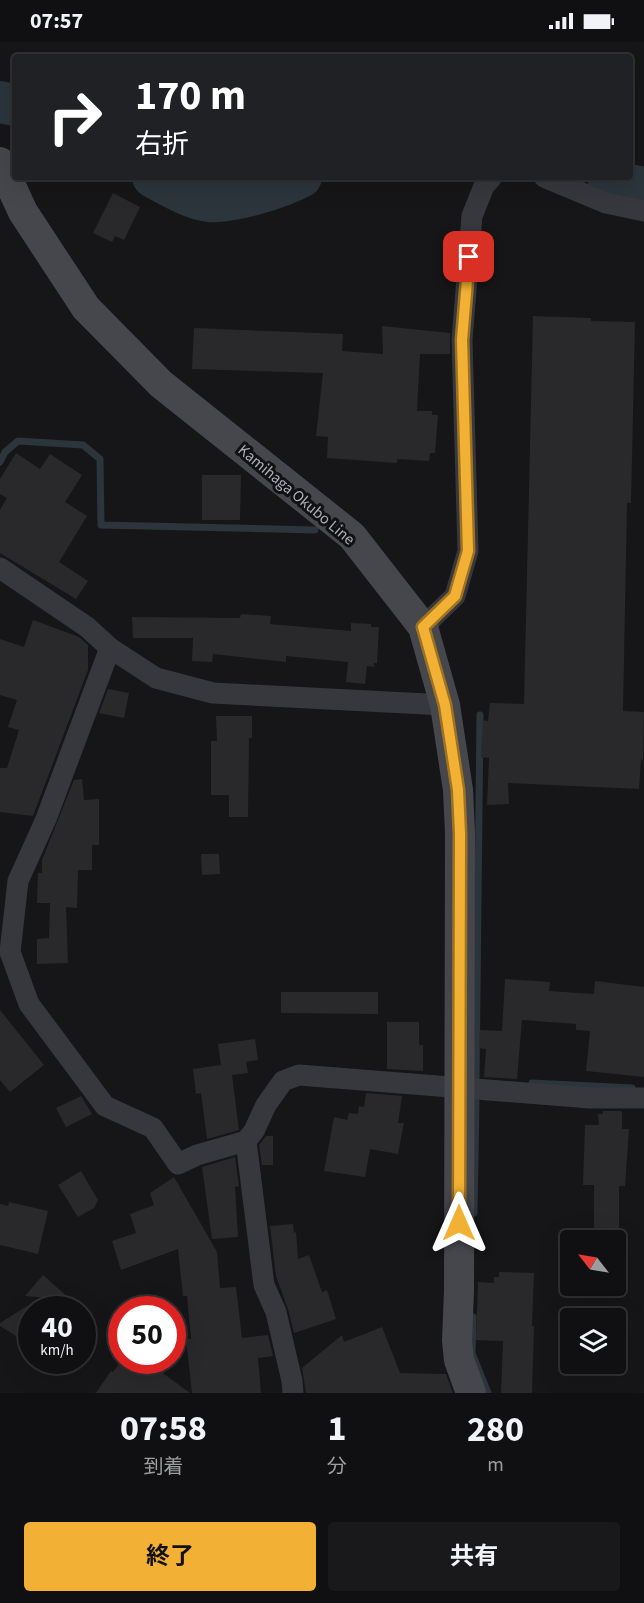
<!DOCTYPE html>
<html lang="ja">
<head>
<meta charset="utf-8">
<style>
  :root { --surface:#101012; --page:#19191b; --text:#f1f3f6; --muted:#9c9d9f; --line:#303032; --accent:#f2b134 }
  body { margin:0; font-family:"Source Sans 3","Noto Sans JP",sans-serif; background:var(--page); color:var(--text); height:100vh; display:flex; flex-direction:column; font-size:22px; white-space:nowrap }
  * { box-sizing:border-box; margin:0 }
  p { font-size:20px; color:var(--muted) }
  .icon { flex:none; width:33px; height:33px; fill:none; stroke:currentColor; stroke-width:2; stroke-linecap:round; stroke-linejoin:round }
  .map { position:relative; height:1351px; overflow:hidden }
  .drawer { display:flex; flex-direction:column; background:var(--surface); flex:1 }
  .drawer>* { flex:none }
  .top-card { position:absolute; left:12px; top:12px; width:621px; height:126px; border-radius:6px; box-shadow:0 6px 24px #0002,0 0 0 2px var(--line); background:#202124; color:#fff; overflow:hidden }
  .needle { width:39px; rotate:301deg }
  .controls { position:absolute; left:560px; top:1188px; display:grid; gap:12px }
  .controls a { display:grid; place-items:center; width:66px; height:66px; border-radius:6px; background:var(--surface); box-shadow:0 6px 24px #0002,0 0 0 2px var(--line); font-size:30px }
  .speed { position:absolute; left:18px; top:1254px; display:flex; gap:12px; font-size:30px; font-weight:700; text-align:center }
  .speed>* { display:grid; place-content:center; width:78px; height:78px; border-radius:50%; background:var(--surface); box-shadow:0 6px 24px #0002,0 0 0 2px var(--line); line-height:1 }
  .speed small { font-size:15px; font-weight:400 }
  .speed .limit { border:9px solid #d22; background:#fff; color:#111 }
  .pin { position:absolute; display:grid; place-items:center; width:51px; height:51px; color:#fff; margin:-26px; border-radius:12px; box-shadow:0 3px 9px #0006 }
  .me { position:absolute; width:66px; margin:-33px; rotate:0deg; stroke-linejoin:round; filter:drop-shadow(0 0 4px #0008) }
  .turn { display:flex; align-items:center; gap:21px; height:126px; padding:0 24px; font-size:27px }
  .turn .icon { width:78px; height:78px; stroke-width:2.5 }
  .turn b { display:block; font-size:42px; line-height:51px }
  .eta { display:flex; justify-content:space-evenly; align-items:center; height:102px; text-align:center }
  .eta b { font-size:36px; font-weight:700; line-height:42px }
  .button { display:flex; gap:12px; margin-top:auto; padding:12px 24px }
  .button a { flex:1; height:69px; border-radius:6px; background:var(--accent); color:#111; font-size:24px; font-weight:700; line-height:69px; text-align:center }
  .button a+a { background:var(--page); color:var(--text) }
  .status { display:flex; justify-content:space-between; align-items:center; height:42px; padding:0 30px; background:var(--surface); direction:ltr }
  .status svg { height:16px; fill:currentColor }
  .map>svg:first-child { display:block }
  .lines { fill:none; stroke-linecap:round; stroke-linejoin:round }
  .stream { stroke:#2c353c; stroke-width:7 }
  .river { stroke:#2c353c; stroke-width:42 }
  .building { fill:#29292c }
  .minor { stroke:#37383d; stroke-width:21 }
  .secondary { stroke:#45474d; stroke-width:30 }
  .route-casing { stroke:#9d7322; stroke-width:15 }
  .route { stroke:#f2b134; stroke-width:10 }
  .labels { text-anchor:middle; stroke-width:6; stroke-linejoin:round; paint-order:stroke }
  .street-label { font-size:16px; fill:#a8adb8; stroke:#111113 }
</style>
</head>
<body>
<div class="status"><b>07:57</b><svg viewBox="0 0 49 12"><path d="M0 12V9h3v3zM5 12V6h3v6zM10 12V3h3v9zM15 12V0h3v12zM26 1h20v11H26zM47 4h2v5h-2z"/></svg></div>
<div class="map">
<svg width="644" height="1351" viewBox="0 0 644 1351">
  <rect width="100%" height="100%" fill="#161618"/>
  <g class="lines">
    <!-- stream -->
    <g class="stream">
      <path d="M0,420L5,410L18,399L83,403L100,417L101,483L315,488"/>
      <path d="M476,1041L480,673"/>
      <path d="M532,1041L632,1046"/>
      <path d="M474,1171L476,1060"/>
      <path d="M473,1275L472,1311L488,1351"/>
    </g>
    <!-- river -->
    <g class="river">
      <path d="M0,60L15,63"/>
      <path d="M153,135C168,143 191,157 209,159C232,161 280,146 301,135"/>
      <path d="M608,135L623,142L644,146"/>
    </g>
  </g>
  <!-- building -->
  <g class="building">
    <path d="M113,151L140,165L124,198L115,194L112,200L93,191Z"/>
    <path d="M533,274L591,276V279L635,280L631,461H627L623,669L644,670L643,718L641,717L639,747L508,741L509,762L487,763L489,716L481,715L483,678L488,679L490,661L524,662Z"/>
    <path d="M382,284L450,291V312H420L417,369H432V373H438L435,411H430L429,419L397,417V421L327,416L328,395L316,394L323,331L192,327L194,286L343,292L342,309L383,312Z"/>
    <path d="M16,411L40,427L50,412L82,433L65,460L87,474L59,520L88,539L76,557L0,511V468L7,456L0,452V437Z"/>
    <path d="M202,433H241L240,478H202Z"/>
    <path d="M241,572L271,574L270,582L351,589V581L371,582V585H379L377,621H374V625L367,624L365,642L346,640L348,620L286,614V620L213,612L212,620L192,619L193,596H133L132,575L240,576Z"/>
    <path d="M33,578L79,595L88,603V628L33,774L0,770V726H7L19,688L8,685L17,658L0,653V597L24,605Z"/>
    <path d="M108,647L129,651L124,676L99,671Z"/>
    <path d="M216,674H252V696H249L248,775H229V753H211V699H217Z"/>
    <path d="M82,737L84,758L99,757V803H92V828H78L77,866L66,865L68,921L37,922V897L49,896L50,861H37L38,831H42V818L74,738Z"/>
    <path d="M201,812H219L220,832L202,833Z"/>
    <path d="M505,937L550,940L549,949L594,952L595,939L644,945V1035L586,1029L590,989L576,988V982L522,978L517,1037L484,1035L486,1007L479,1006L480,988L502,989Z"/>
    <path d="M281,950H378V972L281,971Z"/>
    <path d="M0,968L44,1023L10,1050L0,1038Z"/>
    <path d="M387,980H419V1003H423V1029L387,1027Z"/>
    <path d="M255,997L258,1018L246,1020L248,1031L232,1033L239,1088L207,1097L201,1051L196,1052L193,1027L221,1023L218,1002Z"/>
    <path d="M366,1051L402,1054L398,1081H404L398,1112L370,1107L365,1135L324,1129L334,1075L347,1078L349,1071L358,1072L359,1064L364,1065Z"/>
    <path d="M81,1054L92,1072L66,1085L56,1066Z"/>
    <path d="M603,1069H622V1087H629L625,1144H619V1198H594V1143H583L585,1083H599L598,1072H603Z"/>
    <path d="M266,1094H273V1123H262L259,1103Z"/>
    <path d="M235,1115L239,1144L235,1145L238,1195L212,1197L202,1125Z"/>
    <path d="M81,1129L98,1158L94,1166L78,1175L58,1143Z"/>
    <path d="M174,1135L217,1210L220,1246L236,1245L242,1296L268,1293L273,1314L258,1316L261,1351H192L186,1297H191L187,1254H183L178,1207L121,1228L112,1199L136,1191L130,1172L154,1163L150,1151Z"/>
    <path d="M9,1160L48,1169L38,1212L0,1203V1162L8,1164Z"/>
    <path d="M293,1182L294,1191L296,1190L298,1217L309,1213L322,1250L327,1248L336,1277L294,1291L288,1267L276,1234L270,1184Z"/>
    <path d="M499,1230L534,1231L532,1284H534L532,1351H501L503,1299L476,1298L478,1240L494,1241V1235H499Z"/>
    <path d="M43,1233L71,1258L25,1254Z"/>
    <path d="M32,1261V1304L0,1284V1281Z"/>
    <path d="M382,1285L400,1331L446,1332L453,1351H306L302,1326L342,1293L344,1300Z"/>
    <path d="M122,1318H145L190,1351H96L111,1329L113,1330Z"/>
  </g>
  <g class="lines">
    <!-- minor -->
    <g class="minor">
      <path d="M544,135L606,161L644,169"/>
      <path d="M0,526L87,585L110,606L156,636L213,651L445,663"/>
      <path d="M423,585L455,554L468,509L462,298L472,174L484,144L492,135"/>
      <path d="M110,606L46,777L18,839L10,910L29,962L105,1064L153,1086L178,1122L197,1113L246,1099L254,1089L266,1063L283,1039L299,1033L590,1056H644"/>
      <path d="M246,1099L264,1243L276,1270L292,1339L293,1351"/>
    </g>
    <!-- secondary -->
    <path class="secondary" d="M0,120L23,170L86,266L161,342L352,494L423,585L445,663L458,748L460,791L459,1249L457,1299L459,1318L471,1351"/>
  </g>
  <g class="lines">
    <!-- route casing -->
    <g class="route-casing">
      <path id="route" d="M459,1181L460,792L458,748L445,663L423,585L455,554L468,509L462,298L469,215"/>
    </g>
    <!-- route -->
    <use href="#route" class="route"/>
  </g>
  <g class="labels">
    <!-- street labels -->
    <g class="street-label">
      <text transform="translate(297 452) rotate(40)" y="6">Kamihaga Okubo Line</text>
    </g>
  </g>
</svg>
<div class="controls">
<a><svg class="needle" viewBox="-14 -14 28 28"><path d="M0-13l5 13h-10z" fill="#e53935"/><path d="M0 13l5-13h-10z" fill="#9c9d9f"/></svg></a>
<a><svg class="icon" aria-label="layers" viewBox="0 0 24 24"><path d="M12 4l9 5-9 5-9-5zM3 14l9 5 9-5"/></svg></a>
</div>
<div class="speed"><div>40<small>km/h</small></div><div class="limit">50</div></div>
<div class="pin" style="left:469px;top:215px;background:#d93025"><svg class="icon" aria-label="arrive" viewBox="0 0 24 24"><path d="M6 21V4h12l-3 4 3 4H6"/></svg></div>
<svg class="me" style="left:459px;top:1181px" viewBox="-20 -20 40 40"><path d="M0-17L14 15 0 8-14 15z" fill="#f2b134" stroke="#fff" stroke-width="4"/></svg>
<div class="top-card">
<div class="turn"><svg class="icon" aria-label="right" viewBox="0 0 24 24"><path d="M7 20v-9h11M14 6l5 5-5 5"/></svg><div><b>170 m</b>右折</div></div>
</div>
</div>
<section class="drawer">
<div class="eta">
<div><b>07:58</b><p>到着</p></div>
<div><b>1</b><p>分</p></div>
<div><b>280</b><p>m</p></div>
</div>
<div class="button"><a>終了</a><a>共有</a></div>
</section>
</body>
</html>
